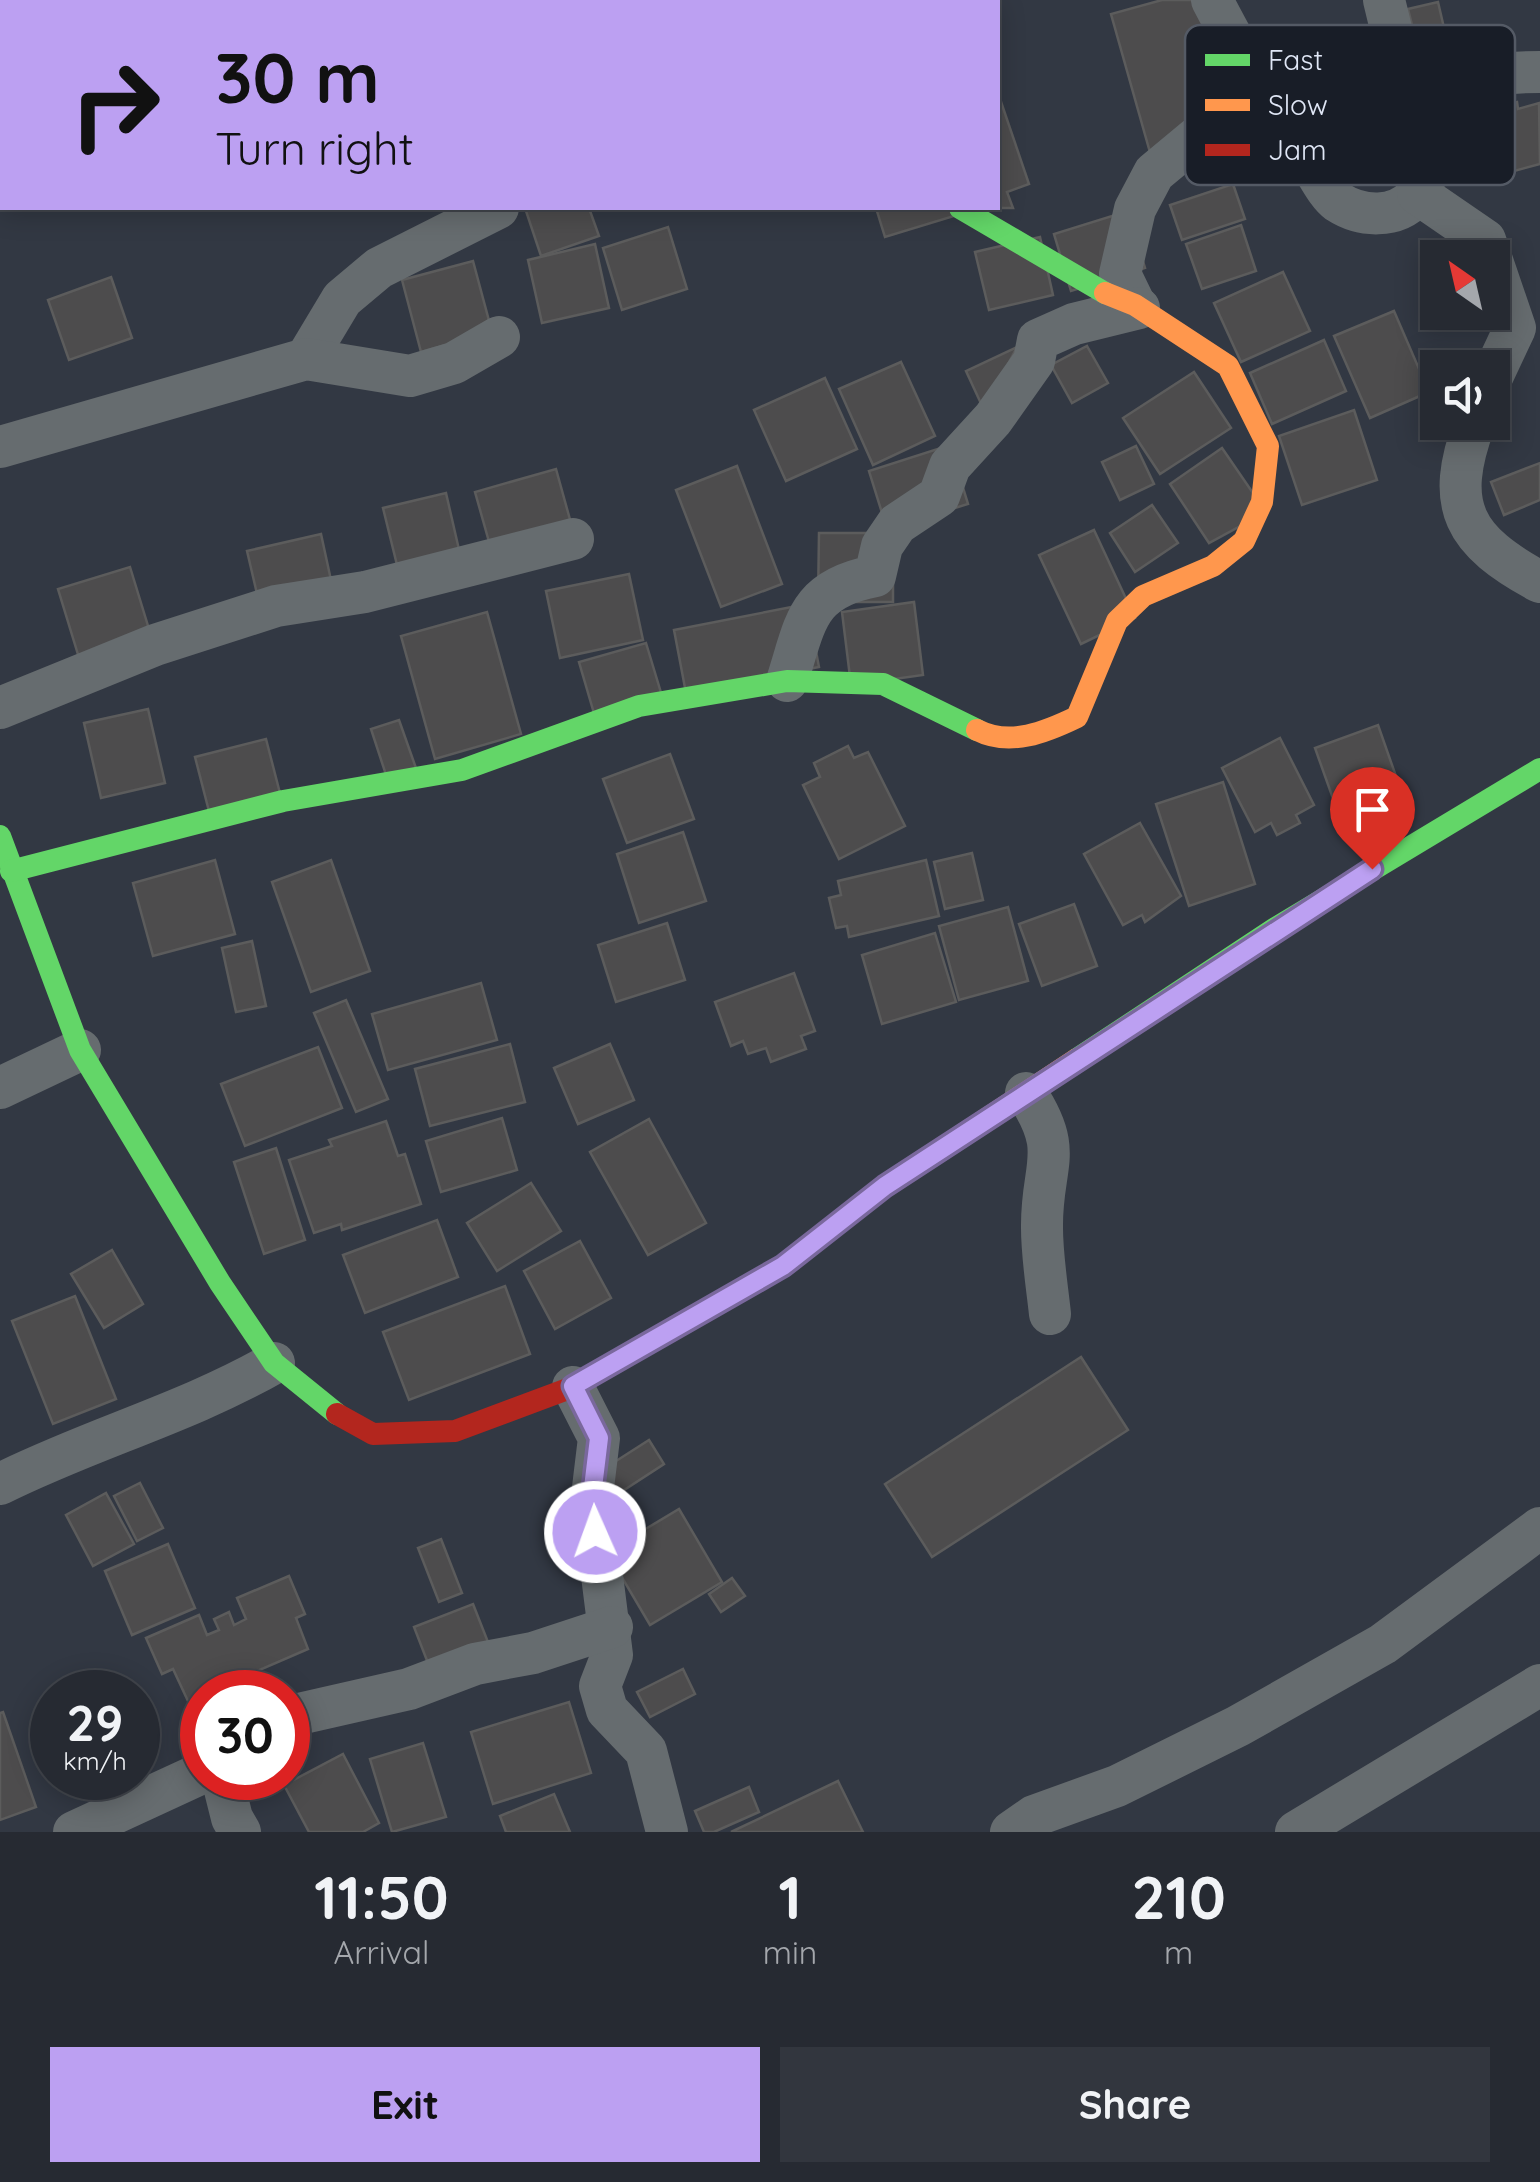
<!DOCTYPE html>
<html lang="en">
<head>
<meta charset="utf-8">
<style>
  :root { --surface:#262a32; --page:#32363e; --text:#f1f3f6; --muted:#a4a7ac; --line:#42464d; --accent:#bca0f2 }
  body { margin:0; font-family:Quicksand,sans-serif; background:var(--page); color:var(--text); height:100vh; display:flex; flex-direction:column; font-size:38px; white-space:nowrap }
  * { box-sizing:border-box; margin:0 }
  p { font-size:32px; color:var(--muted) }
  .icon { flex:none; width:55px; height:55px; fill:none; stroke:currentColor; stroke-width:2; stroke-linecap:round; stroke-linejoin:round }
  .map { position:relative; height:1832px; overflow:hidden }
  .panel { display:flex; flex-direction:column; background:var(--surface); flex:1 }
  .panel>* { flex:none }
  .hud { position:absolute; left:0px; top:0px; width:1000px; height:210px; box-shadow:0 5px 25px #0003,0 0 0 2px var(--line); background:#bca0f2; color:#111; overflow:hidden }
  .needle { width:65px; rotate:326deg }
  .tools { position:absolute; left:1420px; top:240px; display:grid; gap:20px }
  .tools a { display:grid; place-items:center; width:90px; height:90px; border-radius:0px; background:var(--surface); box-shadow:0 5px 25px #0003,0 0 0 2px var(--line); font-size:50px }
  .speed { position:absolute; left:30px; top:1670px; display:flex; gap:20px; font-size:50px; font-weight:700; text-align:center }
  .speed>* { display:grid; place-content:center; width:130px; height:130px; border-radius:50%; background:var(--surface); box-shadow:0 5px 25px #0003,0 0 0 2px var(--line); line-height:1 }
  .speed small { font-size:25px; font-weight:400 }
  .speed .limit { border:15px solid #d22; background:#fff; color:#111 }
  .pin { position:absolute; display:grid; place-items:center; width:85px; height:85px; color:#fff; margin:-102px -42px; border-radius:50% 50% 50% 0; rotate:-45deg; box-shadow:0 0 10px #0007 }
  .pin .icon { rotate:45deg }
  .me { position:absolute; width:110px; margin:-55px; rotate:358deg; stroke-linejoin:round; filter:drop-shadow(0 0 8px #0008) }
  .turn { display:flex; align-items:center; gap:35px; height:210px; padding:0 50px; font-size:45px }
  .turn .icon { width:130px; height:130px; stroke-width:2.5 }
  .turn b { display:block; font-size:70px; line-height:85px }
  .eta { display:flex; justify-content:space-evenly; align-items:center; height:170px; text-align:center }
  .eta b { font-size:60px; font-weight:700; line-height:70px }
  .cta { display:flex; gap:20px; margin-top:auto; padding:20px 50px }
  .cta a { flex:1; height:115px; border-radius:0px; background:var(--accent); color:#111; font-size:40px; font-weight:700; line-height:115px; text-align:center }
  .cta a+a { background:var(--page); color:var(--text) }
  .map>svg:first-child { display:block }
  .building { fill:#4d4c4d; stroke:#5c5c5c; stroke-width:2.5 }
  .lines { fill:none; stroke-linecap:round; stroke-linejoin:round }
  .street { stroke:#666c6f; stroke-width:42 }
  .fast { stroke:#63d668; stroke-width:22 }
  .slow { stroke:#ff974d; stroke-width:22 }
  .jam { stroke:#b3261e; stroke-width:22 }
  .route-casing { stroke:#7a689d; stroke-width:25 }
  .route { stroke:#bca0f2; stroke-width:18 }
  .key { fill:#181d27; stroke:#545a65; stroke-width:2.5 }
  .key-label { font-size:28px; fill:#e0e7f6 }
</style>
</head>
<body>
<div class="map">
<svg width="1540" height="1832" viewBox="0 0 1540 1832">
  <rect width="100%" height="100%" fill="#323843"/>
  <!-- building -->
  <g class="building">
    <path d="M1162,0H1215L1253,135L1153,163L1111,14Z"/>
    <path d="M1438,2L1451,58L1422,65L1408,9Z"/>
    <path d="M998,93L1029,184L1007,192L1013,208H998Z"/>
    <path d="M1517,102L1518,109L1539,103L1540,164L1503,174L1486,111Z"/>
    <path d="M1233,184L1245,219L1182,240L1170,205Z"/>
    <path d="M525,208H589L599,236L541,256Z"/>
    <path d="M876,208H951L954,216L885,237Z"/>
    <path d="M1128,211L1145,268L1071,291L1054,234Z"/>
    <path d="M1241,225L1256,271L1202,289L1186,244Z"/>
    <path d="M668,227L687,289L622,310L603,248Z"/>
    <path d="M1040,237L1053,295L989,310L975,252Z"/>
    <path d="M595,244L609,308L542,323L528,260Z"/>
    <path d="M473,261L492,332L421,352L402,280Z"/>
    <path d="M1283,272L1310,331L1241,362L1214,303Z"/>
    <path d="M111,277L132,338L69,360L48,300Z"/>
    <path d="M1394,311L1429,392L1370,418L1334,336Z"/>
    <path d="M1324,340L1346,391L1272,424L1250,373Z"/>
    <path d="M1087,346L1108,383L1072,403L1051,365Z"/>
    <path d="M1017,347L984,410L966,371Z"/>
    <path d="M901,362L935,436L873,465L839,389Z"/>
    <path d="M1194,372L1231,428L1160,474L1123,418Z"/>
    <path d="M825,378L857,449L786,481L754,410Z"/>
    <path d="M1354,410L1377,480L1302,505L1279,436Z"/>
    <path d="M950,445L968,504L887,529L869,471Z"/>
    <path d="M1136,446L1154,484L1120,500L1102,462Z"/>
    <path d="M1222,448L1266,512L1209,543L1170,484Z"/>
    <path d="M1540,463V500L1504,515L1491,482Z"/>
    <path d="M737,466L782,584L721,607L676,490Z"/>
    <path d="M556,469L574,534L493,556L475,492Z"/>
    <path d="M446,493L460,554L398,569L383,508Z"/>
    <path d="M1152,505L1178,543L1135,572L1110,533Z"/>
    <path d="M1094,530L1135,618L1081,644L1039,555Z"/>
    <path d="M819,533H893V602H818Z"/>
    <path d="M321,534L334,594L261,611L247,551Z"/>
    <path d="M130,567L152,639L80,661L58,589Z"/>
    <path d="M629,574L643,640L560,658L546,591Z"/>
    <path d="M914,602L923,675L851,685L842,612Z"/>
    <path d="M807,604L819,667L686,693L674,630Z"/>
    <path d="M487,612L521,734L435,759L401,636Z"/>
    <path d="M646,643L665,706L598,727L579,662Z"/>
    <path d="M148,709L165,783L101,798L84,723Z"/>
    <path d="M399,720L417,771L388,781L371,729Z"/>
    <path d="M1378,725L1405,802L1342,824L1315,748Z"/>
    <path d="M1280,738L1314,805L1296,815L1300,823L1277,835L1271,823L1255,832L1222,768Z"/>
    <path d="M266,739L282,801L211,819L195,757Z"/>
    <path d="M848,746L854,758L868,752L905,826L839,859L803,785L820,777L814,763Z"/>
    <path d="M670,754L694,819L627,843L603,779Z"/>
    <path d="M1223,782L1255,884L1189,906L1156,804Z"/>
    <path d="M1140,823L1181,896L1145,922L1142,915L1123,925L1084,854Z"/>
    <path d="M683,832L706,901L639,923L617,854Z"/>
    <path d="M972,853L983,900L945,909L934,862Z"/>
    <path d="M215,860L235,934L153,956L133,883Z"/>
    <path d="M331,860L370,971L311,992L272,882Z"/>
    <path d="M926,860L939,916L849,937L847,926L836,928L829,898L841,895L838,881Z"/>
    <path d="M1074,904L1097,966L1042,986L1019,924Z"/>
    <path d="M1008,907L1028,981L959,1000L939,926Z"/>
    <path d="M667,923L685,980L616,1002L598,945Z"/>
    <path d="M935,933L956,1002L882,1024L862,955Z"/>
    <path d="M252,941L266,1006L236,1012L222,948Z"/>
    <path d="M794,973L815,1031L801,1036L806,1049L771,1062L766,1048L748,1054L743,1041L731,1046L715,1002Z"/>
    <path d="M481,983L497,1040L388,1070L372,1014Z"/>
    <path d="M346,1000L388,1099L356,1112L314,1013Z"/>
    <path d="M510,1044L525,1102L430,1126L415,1069Z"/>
    <path d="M610,1044L634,1100L578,1124L554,1068Z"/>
    <path d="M318,1047L342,1108L245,1146L221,1084Z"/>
    <path d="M502,1118L517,1170L441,1192L426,1141Z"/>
    <path d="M649,1119L706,1223L648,1255L590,1152Z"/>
    <path d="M386,1121L398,1156L405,1154L421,1204L342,1230L341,1224L314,1233L289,1160L332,1146L329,1140Z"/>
    <path d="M276,1148L305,1240L264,1254L234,1162Z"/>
    <path d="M531,1183L561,1231L497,1271L467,1223Z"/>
    <path d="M437,1220L458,1277L365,1313L343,1255Z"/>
    <path d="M580,1241L611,1298L555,1329L524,1271Z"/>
    <path d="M112,1250L143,1304L104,1328L71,1274Z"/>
    <path d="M505,1286L530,1354L409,1400L383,1332Z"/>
    <path d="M75,1296L116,1399L53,1424L12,1321Z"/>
    <path d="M1081,1357L1128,1430L932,1557L885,1484Z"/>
    <path d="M649,1440L664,1464L618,1494L602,1470Z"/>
    <path d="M140,1483L163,1528L137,1541L114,1496Z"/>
    <path d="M106,1493L134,1544L93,1566L66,1515Z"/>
    <path d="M679,1509L722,1582L650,1625L607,1552Z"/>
    <path d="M441,1539L462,1593L439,1602L418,1548Z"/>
    <path d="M168,1544L195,1608L132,1635L105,1571Z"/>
    <path d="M289,1576L305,1614L296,1618L308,1649L188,1701L173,1669L162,1674L146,1638L199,1615L207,1635L219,1630L214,1619L229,1612L234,1625L246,1619L237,1598Z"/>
    <path d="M732,1578L745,1596L721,1612L709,1594Z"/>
    <path d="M473,1604L497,1665L438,1689L414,1627Z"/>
    <path d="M683,1669L695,1694L650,1717L637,1692Z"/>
    <path d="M569,1702L591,1773L493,1804L471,1732Z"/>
    <path d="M3,1712L36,1807L0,1820V1713Z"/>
    <path d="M423,1743L446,1817L392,1832L370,1759Z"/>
    <path d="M343,1754L379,1823L363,1832H309L284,1785Z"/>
    <path d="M838,1781L863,1832H731Z"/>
    <path d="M749,1787L759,1812L714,1832H704L695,1811Z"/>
    <path d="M554,1794L570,1832H506L500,1816Z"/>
  </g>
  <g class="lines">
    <!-- street -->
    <g class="street">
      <path d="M707,0V2"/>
      <path d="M1212,0C1242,58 1273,112 1311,165C1319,176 1327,194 1338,202C1361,217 1396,219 1415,197C1440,168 1419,124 1445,96C1465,74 1513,72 1540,72"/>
      <path d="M1418,194L1485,240L1515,328L1492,377"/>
      <path d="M1135,305L1120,274L1135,209L1154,173L1219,119L1262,98L1280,95L1321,118L1348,124L1370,118L1389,105L1401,70L1384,0"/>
      <path d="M306,359L342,299L379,268L498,208"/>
      <path d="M1475,422C1443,507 1464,541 1540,582"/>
      <path d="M0,447L306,359L410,376L454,363L499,337"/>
      <path d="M787,681C806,622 806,589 875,576L882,546L897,524L939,496L950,466L993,419L1034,361L1038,340L1074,324L1139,308"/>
      <path d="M0,708L155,645L276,606L365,592L573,539"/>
      <path d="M0,1088L80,1050"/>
      <path d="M1026,1093C1066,1153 1041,1164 1042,1228C1042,1256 1047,1286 1050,1314"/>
      <path d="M573,1387L599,1438L592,1496L612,1655L600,1686L607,1710L646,1751L667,1832"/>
      <path d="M0,1484C90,1439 187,1413 274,1363"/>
      <path d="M288,1722L299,1714L409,1689L475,1664L533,1653L612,1627"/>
      <path d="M222,1778L232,1818L240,1832"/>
      <path d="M74,1832L202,1773"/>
      <path d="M1011,1832L1034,1816L1117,1786L1238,1726L1383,1644L1540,1528"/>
      <path d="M1296,1832L1540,1685"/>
    </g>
    <!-- fast -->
    <g class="fast">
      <path d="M960,208L1105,293"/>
      <path d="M0,836L80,1050L220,1283L274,1363L337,1414"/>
      <path d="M11,871L283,801L462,770L639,706L787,681L883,684L977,730"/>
      <path d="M1077,1059L1274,929L1540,769"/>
    </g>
    <!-- slow -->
    <g class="slow">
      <path d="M977,730C1010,747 1046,732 1077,717L1117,621L1143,596L1213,566L1244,541L1262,502L1268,446L1228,366L1135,305L1105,293"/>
      <path d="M703,1312L783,1266L885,1186L1077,1059"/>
    </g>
    <!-- jam -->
    <path class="jam" d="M337,1414L373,1434L455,1431L573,1387L703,1312"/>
  </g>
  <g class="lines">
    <!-- route casing -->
    <g class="route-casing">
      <path id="route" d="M595,1532L592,1496L599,1438L573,1386L783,1266L885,1186L1372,869"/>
    </g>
    <!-- route -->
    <use href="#route" class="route"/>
  </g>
  <!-- legend -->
  <rect x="1185" y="25" width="330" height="160" rx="15" class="key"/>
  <rect x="1205" y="54" width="45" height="12" fill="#63d668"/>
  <rect x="1205" y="99" width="45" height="12" fill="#ff974d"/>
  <rect x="1205" y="144" width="45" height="12" fill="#b3261e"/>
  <g class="key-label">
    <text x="1268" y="70">Fast</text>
    <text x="1268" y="115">Slow</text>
    <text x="1268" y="160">Jam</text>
  </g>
</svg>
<div class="tools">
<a><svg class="needle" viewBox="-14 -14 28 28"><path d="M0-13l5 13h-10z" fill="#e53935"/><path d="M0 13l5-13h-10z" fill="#a4a7ac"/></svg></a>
<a><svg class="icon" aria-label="sound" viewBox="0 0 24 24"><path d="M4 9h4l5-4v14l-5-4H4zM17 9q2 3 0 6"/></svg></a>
</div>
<div class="speed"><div>29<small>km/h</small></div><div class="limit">30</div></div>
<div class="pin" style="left:1372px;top:869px;background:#d93025"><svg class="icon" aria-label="arrive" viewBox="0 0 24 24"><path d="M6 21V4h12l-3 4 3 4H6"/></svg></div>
<svg class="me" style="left:595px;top:1532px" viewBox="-20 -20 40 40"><circle r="17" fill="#bca0f2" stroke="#fff" stroke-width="3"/><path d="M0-11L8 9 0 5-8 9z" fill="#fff"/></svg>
<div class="hud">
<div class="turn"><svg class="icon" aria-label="right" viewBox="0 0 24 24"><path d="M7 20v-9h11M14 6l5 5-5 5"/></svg><div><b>30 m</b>Turn right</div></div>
</div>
</div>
<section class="panel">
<div class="eta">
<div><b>11:50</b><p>Arrival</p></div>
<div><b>1</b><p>min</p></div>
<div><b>210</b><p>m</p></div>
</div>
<div class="cta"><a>Exit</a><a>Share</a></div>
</section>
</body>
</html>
